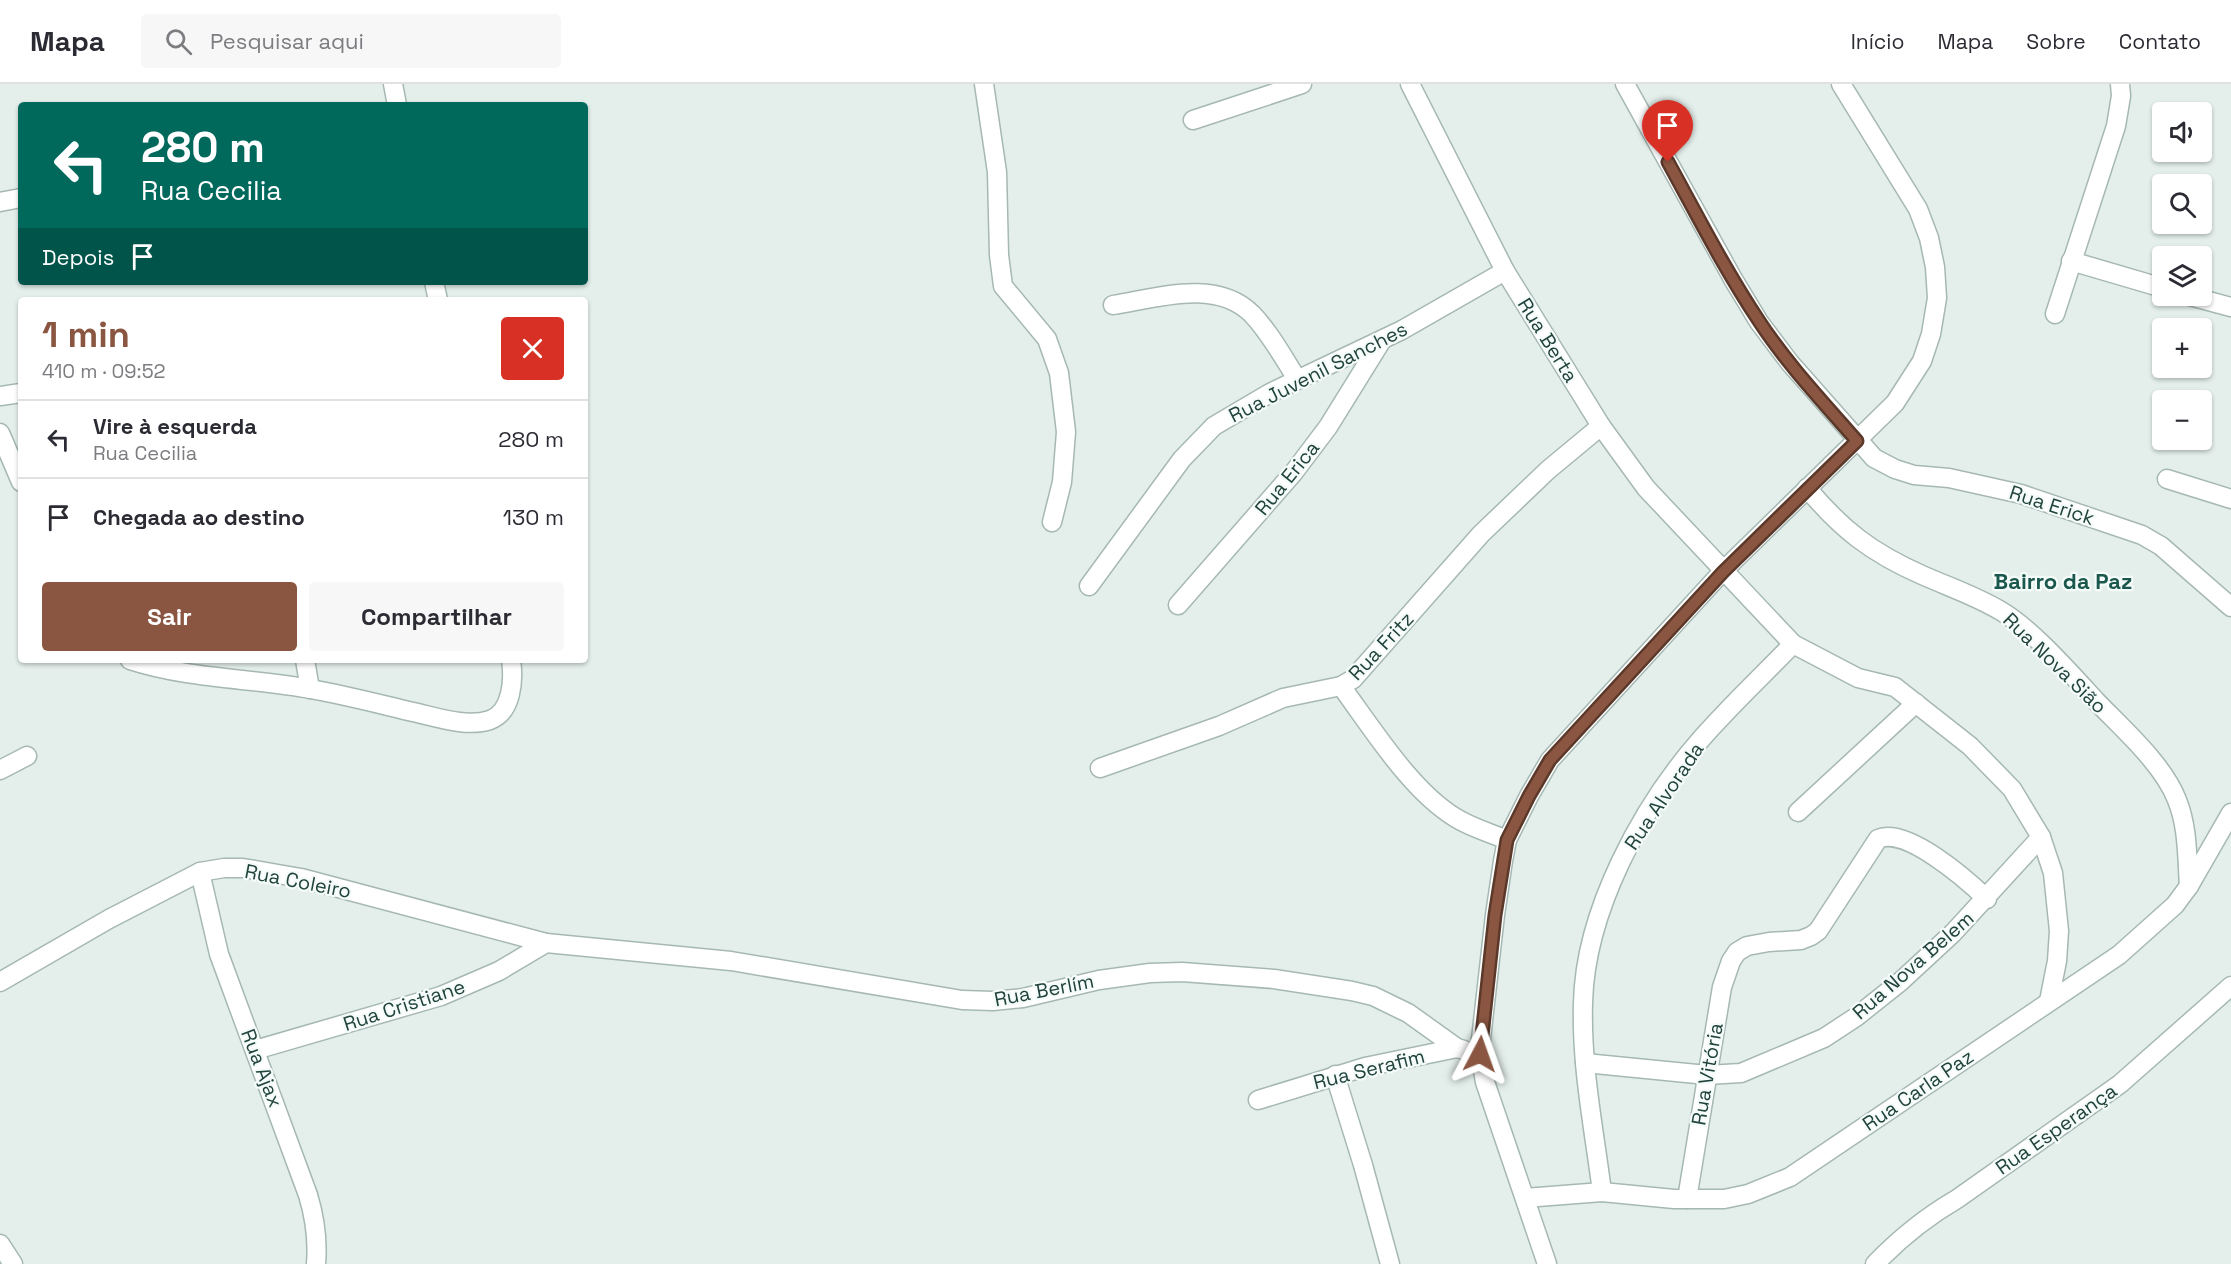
<!DOCTYPE html>
<html lang="pt">
<head>
<meta charset="utf-8">
<style>
  :root { --surface:#fff; --page:#f7f7f7; --text:#2b2b33; --muted:#7c7c81; --line:#e1e1e2; --accent:#8a5641 }
  body { margin:0; font-family:"Space Grotesk",sans-serif; background:var(--page); color:var(--text); height:100vh; display:flex; flex-direction:column; font-size:22px; white-space:nowrap }
  * { box-sizing:border-box; margin:0 }
  p { font-size:20px; color:var(--muted) }
  .icon { flex:none; width:33px; height:33px; fill:none; stroke:currentColor; stroke-width:2; stroke-linecap:round; stroke-linejoin:round }
  .map { position:relative; flex:1; overflow:hidden }
  .sheet { position:absolute; left:18px; top:213px; width:570px; height:366px; display:flex; flex-direction:column; background:var(--surface); border-radius:6px; box-shadow:0 2px 4px #0004 }
  .sheet>* { flex:none }
  .banner { position:absolute; left:18px; top:18px; width:570px; height:183px; border-radius:6px; box-shadow:0 2px 4px #0004; background:#00695c; color:#fff; overflow:hidden }
  .controls { position:absolute; left:2152px; top:18px; display:grid; gap:12px }
  .controls a { display:grid; place-items:center; width:60px; height:60px; border-radius:6px; background:var(--surface); box-shadow:0 2px 4px #0004; font-size:30px }
  .pin { position:absolute; display:grid; place-items:center; width:51px; height:51px; color:#fff; margin:-62px -26px; border-radius:50% 50% 50% 0; rotate:-45deg; box-shadow:0 0 6px #0007 }
  .pin .icon { rotate:45deg }
  .me { position:absolute; width:66px; margin:-33px; rotate:4deg; stroke-linejoin:round; filter:drop-shadow(0 0 4px #0008) }
  .turn { display:flex; align-items:center; gap:21px; height:126px; padding:0 24px; font-size:27px }
  .turn .icon { width:78px; height:78px; stroke-width:2.5 }
  .turn b { display:block; font-size:42px; line-height:51px }
  .then { display:flex; align-items:center; height:57px; padding:0 24px; background:#0003; gap:12px; font-size:22px }
  .round { display:grid; place-items:center; flex:none; width:63px; height:63px; border-radius:6px; background:var(--page) }
  .overview { display:flex; align-items:center; justify-content:space-between; height:102px; padding:0 24px }
  h1 { font-size:36px; font-weight:800; line-height:45px; color:var(--accent) }
  .cta { display:flex; gap:12px; margin-top:auto; padding:12px 24px }
  .cta a { flex:1; height:69px; border-radius:6px; background:var(--accent); color:#fff; font-size:24px; font-weight:800; line-height:69px; text-align:center }
  .cta a+a { background:var(--page); color:var(--text) }
  ul { padding:0; list-style:none }
  li { display:flex; align-items:center; gap:18px; height:78px; padding:0 24px; border-top:2px solid var(--line) }
  li div { flex:1 }
  li b { display:block; font-size:22px }
  li em { font-style:normal }
  header { display:flex; align-items:center; gap:36px; box-sizing:border-box; height:84px; padding:0 30px; background:var(--surface); border-bottom:2px solid var(--line) }
  header strong { font-size:28px }
  nav { display:flex; gap:33px; margin-inline-start:auto; font-size:21px }
  .search { width:420px; height:54px; background:var(--page); display:flex; align-items:center; gap:15px; box-sizing:border-box; padding:0 21px; border-radius:6px; color:var(--muted); font-size:22px }
  .map>svg:first-child { display:block }
  .lines { fill:none; stroke-linecap:round; stroke-linejoin:round }
  .street-casing { stroke:#a6b8b3; stroke-width:21 }
  .street { stroke:#fff; stroke-width:18 }
  .route-casing { stroke:#5a382a; stroke-width:15 }
  .route { stroke:#8a5641; stroke-width:10 }
  .labels { text-anchor:middle; stroke-width:4.5; stroke-linejoin:round; paint-order:stroke }
  .street-label { font-size:20px; fill:#21433d; stroke:#f5fbf8 }
  .quarter-label { font-size:22px; font-weight:bold; fill:#1a584e; stroke:#f5fbf8 }
</style>
</head>
<body>
<header>
<strong>Mapa</strong>
<div class="search"><svg class="icon" aria-label="search" viewBox="0 0 24 24"><circle cx="10" cy="10" r="6"/><path d="M15 15l6 6"/></svg>Pesquisar aqui</div>
<nav><a>Início</a><a>Mapa</a><a>Sobre</a><a>Contato</a></nav>
</header>
<div class="map">
<svg width="2231" height="1180" viewBox="0 0 2231 1180">
  <rect width="100%" height="100%" fill="#e4efeb"/>
  <g class="lines">
    <!-- street casing -->
    <g class="street-casing">
      <g id="street">
        <path d="M393,0L397,21"/>
        <path d="M984,0L997,88L999,171L1003,202L1047,255L1059,289L1066,348L1062,398L1052,438"/>
        <path d="M1410,0L1505,187L1601,342L1646,404L1793,560L1858,594L1895,603L1970,662L2012,705L2041,753L2053,789L2059,847L2057,877L2049,917"/>
        <path d="M1625,0L1733,195L1759,238L1790,279L1874,374L1895,385L1914,391L1949,394L2021,410L2142,451L2161,462L2231,523"/>
        <path d="M1193,36L1302,0"/>
        <path d="M0,118L21,114"/>
        <path d="M2071,177L2163,204"/>
        <path d="M434,198L438,216"/>
        <path d="M2190,212L2231,223"/>
        <path d="M1113,221C1157,214 1216,194 1252,230C1270,249 1283,273 1297,295"/>
        <path d="M2055,230L2116,42L2121,12L2120,0"/>
        <path d="M0,312L21,309"/>
        <path d="M0,349L21,398"/>
        <path d="M2167,395L2231,415"/>
        <path d="M1807,404C1842,446 1872,469 1922,491C1949,503 1976,512 2001,527C2033,546 2071,590 2097,618C2123,645 2163,680 2177,716C2188,743 2187,773 2189,802"/>
        <path d="M1089,502L1182,375L1214,342L1270,309L1402,246L1505,187"/>
        <path d="M1178,521L1294,388L1328,343L1382,256"/>
        <path d="M130,576C188,595 251,594 310,605C345,611 379,620 413,628C436,633 467,644 490,636C512,628 514,596 511,576"/>
        <path d="M305,576L310,605"/>
        <path d="M1341,602C1372,644 1411,707 1456,734C1472,744 1491,749 1507,756"/>
        <path d="M1100,684L1219,642L1283,614L1341,602L1353,595L1481,450L1548,386L1601,342"/>
        <path d="M0,686L27,672"/>
        <path d="M1798,728L1916,619"/>
        <path d="M200,788L219,870L308,1111C315,1134 318,1156 316,1180"/>
        <path d="M0,898L109,835L200,788L224,784H243L301,794L546,859L731,877L962,916L993,917L1023,914L1099,896L1150,889L1182,888L1274,895L1352,907L1373,912L1408,929L1457,964"/>
        <path d="M255,966L441,912L499,887L546,859"/>
        <path d="M1585,979L1707,991L1741,989L1824,954L1856,933L1900,898L1953,849L2041,753"/>
        <path d="M1335,991L1363,1081L1390,1180"/>
        <path d="M1258,1016L1365,983L1457,964L1464,966"/>
        <path d="M1602,1108C1594,1045 1581,982 1583,919C1585,827 1642,722 1702,654C1731,621 1763,591 1793,560"/>
        <path d="M1525,1114L1602,1108L1674,1115H1724L1748,1110L1790,1093L2119,871L2175,821L2189,802L2231,729"/>
        <path d="M1687,1115L1722,903L1731,877L1737,868L1747,862L1769,858L1801,856L1811,852L1818,847L1878,755C1906,742 1967,796 1987,815"/>
        <path d="M0,1160L13,1180"/>
        <path d="M1547,1180L1485,998L1480,970L1481,955L1495,831L1503,777L1507,756L1529,712L1550,676L1723,487L1895,319L1922,277L1931,250L1937,214L1935,183L1929,154L1918,125L1841,0"/>
        <path d="M1875,1180C1900,1154 1926,1133 1957,1115L2120,1000L2231,902"/>
      </g>
    </g>
    <!-- street -->
    <use href="#street" class="street"/>
  </g>
  <g class="lines">
    <!-- route casing -->
    <g class="route-casing">
      <path id="route" d="M1480,970L1495,831L1507,756L1529,712L1550,676L1723,488L1857,357C1823,318 1787,280 1759,237C1725,186 1697,131 1668,78"/>
    </g>
    <!-- route -->
    <use href="#route" class="route"/>
  </g>
  <g class="labels">
    <!-- street labels -->
    <g class="street-label">
      <text transform="translate(1548 256) rotate(58)" y="7">Rua Berta</text>
      <text transform="translate(1318 288) rotate(-27)" y="7">Rua Juvenil Sanches</text>
      <text transform="translate(1287 394) rotate(-51)" y="7">Rua Erica</text>
      <text transform="translate(2052 421) rotate(18)" y="7">Rua Erick</text>
      <text transform="translate(1381 562) rotate(-47)" y="7">Rua Fritz</text>
      <text transform="translate(2055 579) rotate(44)" y="7">Rua Nova Sião</text>
      <text transform="translate(1664 712) rotate(-56)" y="7">Rua Alvorada</text>
      <text transform="translate(298 797) rotate(11)" y="7">Rua Coleiro</text>
      <text transform="translate(1913 881) rotate(-41)" y="7">Rua Nova Belem</text>
      <text transform="translate(1044 906) rotate(-11)" y="7">Rua Berlím</text>
      <text transform="translate(404 921) rotate(-18)" y="7">Rua Cristiane</text>
      <text transform="translate(262 984) rotate(69)" y="7">Rua Ajax</text>
      <text transform="translate(1369 985) rotate(-14)" y="7">Rua Serafim</text>
      <text transform="translate(1707 990) rotate(-80)" y="7">Rua Vitória</text>
      <text transform="translate(1918 1006) rotate(-34)" y="7">Rua Carla Paz</text>
      <text transform="translate(2056 1045) rotate(-35)" y="7">Rua Esperança</text>
    </g>
    <!-- quarter labels -->
    <g class="quarter-label">
      <text x="2063" y="505">Bairro da Paz</text>
    </g>
  </g>
</svg>
<div class="controls">
<a><svg class="icon" aria-label="sound" viewBox="0 0 24 24"><path d="M4 9h4l5-4v14l-5-4H4zM17 9q2 3 0 6"/></svg></a>
<a><svg class="icon" aria-label="search" viewBox="0 0 24 24"><circle cx="10" cy="10" r="6"/><path d="M15 15l6 6"/></svg></a>
<a><svg class="icon" aria-label="layers" viewBox="0 0 24 24"><path d="M12 4l9 5-9 5-9-5zM3 14l9 5 9-5"/></svg></a>
<a>+</a>
<a>−</a>
</div>
<div class="pin" style="left:1668px;top:78px;background:#d93025"><svg class="icon" aria-label="arrive" viewBox="0 0 24 24"><path d="M6 21V4h12l-3 4 3 4H6"/></svg></div>
<svg class="me" style="left:1480px;top:970px" viewBox="-20 -20 40 40"><path d="M0-17L14 15 0 8-14 15z" fill="#8a5641" stroke="#fff" stroke-width="4"/></svg>
<div class="banner">
<div class="turn"><svg class="icon" aria-label="left" viewBox="0 0 24 24"><path d="M17 20v-9H6M10 6l-5 5 5 5"/></svg><div><b>280 m</b>Rua Cecilia</div></div>
<div class="then">Depois<svg class="icon" aria-label="arrive" viewBox="0 0 24 24"><path d="M6 21V4h12l-3 4 3 4H6"/></svg></div>
</div>
<section class="sheet">
<div class="overview"><div><h1>1 min</h1><p>410 m · 09:52</p></div><a class="round" style="background:#d93025;color:#fff"><svg class="icon" aria-label="close" viewBox="0 0 24 24"><path d="M6 6l12 12M18 6L6 18"/></svg></a></div>
<ul>
<li><svg class="icon" aria-label="left" viewBox="0 0 24 24"><path d="M17 20v-9H6M10 6l-5 5 5 5"/></svg><div><b>Vire à esquerda</b><p>Rua Cecilia</p></div><em>280 m</em></li>
<li><svg class="icon" aria-label="arrive" viewBox="0 0 24 24"><path d="M6 21V4h12l-3 4 3 4H6"/></svg><div><b>Chegada ao destino</b></div><em>130 m</em></li>
</ul>
<div class="cta"><a>Sair</a><a>Compartilhar</a></div>
</section>
</div>
</body>
</html>
